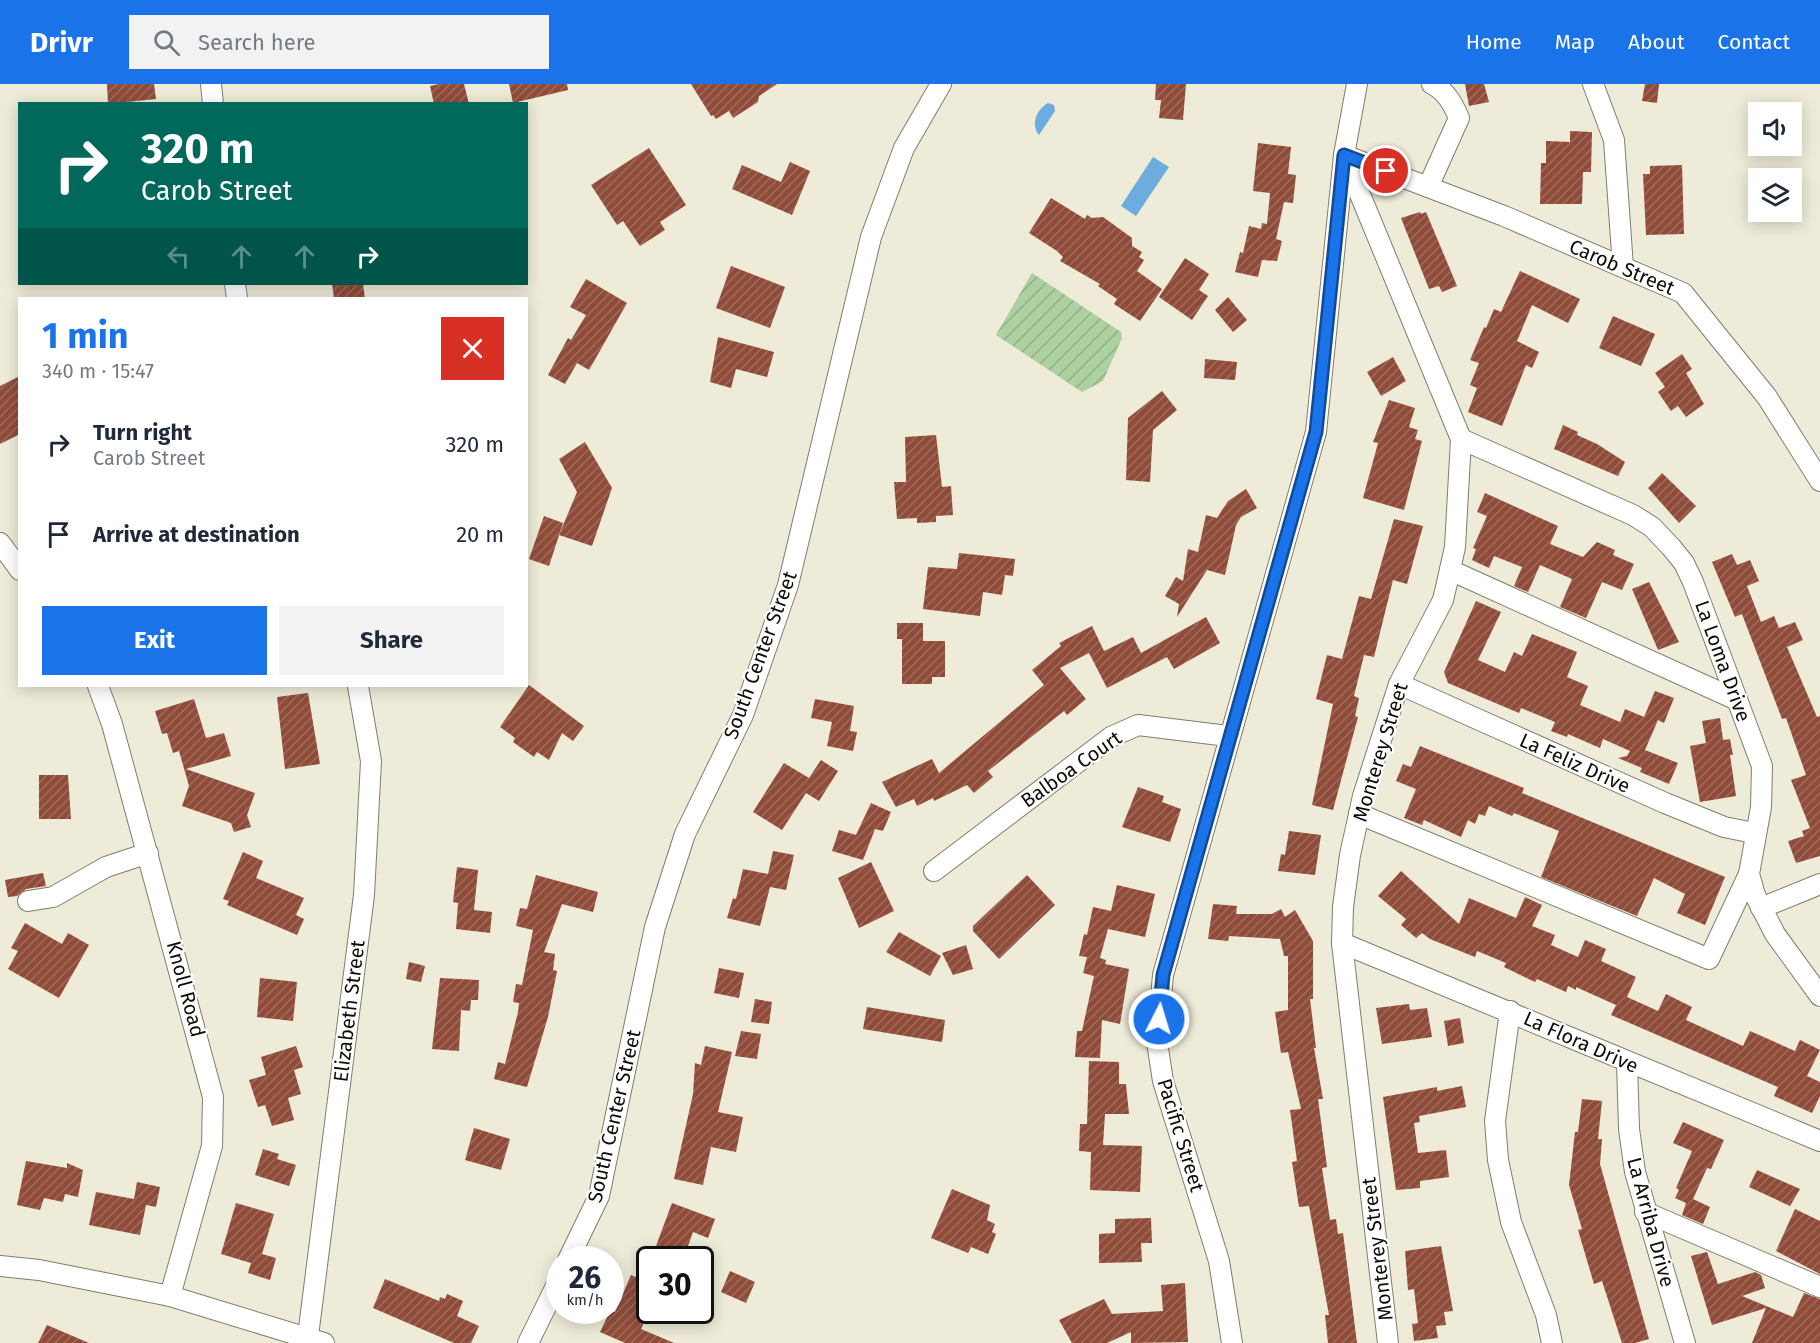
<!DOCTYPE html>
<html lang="en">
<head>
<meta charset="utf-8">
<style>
  :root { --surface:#fff; --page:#f2f2f3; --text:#1f2937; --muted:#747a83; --accent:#1a73e8 }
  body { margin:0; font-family:"Fira Sans",sans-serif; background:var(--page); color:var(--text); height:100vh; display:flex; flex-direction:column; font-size:22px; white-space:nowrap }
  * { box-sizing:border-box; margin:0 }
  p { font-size:20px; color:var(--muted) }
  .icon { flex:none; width:33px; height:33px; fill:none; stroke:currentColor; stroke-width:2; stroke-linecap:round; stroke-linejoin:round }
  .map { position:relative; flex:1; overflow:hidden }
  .panel { position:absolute; left:18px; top:213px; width:510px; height:390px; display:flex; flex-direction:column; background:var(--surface); border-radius:0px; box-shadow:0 3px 15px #0003 }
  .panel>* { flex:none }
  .guide { position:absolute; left:18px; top:18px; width:510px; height:183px; border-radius:0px; box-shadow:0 3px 15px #0003; background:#00695c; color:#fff; overflow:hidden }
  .buttons { position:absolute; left:1748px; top:18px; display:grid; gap:12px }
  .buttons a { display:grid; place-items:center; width:54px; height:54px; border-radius:0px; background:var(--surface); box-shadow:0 3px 15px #0003; font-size:30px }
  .speed { position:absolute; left:546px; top:1162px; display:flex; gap:12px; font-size:30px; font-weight:700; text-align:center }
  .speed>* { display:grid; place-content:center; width:78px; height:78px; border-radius:50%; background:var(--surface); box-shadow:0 3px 15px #0003; line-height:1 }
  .speed small { font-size:15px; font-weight:400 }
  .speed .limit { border:3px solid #111; border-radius:9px; background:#fff; color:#111 }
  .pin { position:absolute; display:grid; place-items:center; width:51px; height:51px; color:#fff; margin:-26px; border:3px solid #fff; border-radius:50%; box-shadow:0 2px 6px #0007 }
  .me { position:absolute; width:66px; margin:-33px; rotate:5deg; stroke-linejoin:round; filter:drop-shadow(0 0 4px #0008) }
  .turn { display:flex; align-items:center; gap:21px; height:126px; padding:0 24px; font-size:27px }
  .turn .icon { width:78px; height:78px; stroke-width:2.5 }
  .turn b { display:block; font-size:42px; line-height:51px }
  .lanes { display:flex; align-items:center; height:57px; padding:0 24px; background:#0003; justify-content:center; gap:30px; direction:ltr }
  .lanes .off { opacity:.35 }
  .round { display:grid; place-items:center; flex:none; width:63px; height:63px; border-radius:0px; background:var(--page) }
  .summary { display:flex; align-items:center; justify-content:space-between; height:102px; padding:0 24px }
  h1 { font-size:36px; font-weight:700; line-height:45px; color:var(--accent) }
  .button { display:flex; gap:12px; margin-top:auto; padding:12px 24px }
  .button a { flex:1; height:69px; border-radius:0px; background:var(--accent); color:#fff; font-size:24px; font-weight:700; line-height:69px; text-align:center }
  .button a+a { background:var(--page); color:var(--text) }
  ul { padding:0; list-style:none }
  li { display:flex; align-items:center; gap:18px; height:90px; padding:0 24px }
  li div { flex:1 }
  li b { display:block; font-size:22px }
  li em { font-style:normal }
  header { display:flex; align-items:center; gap:36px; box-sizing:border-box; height:84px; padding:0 30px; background:var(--accent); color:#fff }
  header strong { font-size:28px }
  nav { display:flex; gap:33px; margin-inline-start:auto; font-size:21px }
  .search { width:420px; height:54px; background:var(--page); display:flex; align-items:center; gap:15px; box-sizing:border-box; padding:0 21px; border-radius:0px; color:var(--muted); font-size:22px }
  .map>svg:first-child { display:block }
  .garden { fill:url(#garden-furrows) }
  .water { fill:#6cacde }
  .building { fill:url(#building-hatch) }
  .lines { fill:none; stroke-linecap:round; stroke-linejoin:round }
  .minor-casing { stroke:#807d6c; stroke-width:22 }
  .minor { stroke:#fff; stroke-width:20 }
  .route-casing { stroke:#114b97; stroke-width:15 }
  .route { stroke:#1a73e8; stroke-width:10 }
  .labels { text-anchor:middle; stroke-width:4.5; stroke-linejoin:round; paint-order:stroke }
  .street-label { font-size:20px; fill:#0d0c06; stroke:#fff }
</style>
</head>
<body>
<header>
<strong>Drivr</strong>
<div class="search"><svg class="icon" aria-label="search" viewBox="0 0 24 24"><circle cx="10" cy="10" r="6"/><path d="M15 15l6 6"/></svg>Search here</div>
<nav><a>Home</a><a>Map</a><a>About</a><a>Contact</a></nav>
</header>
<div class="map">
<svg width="1820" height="1259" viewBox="0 0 1820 1259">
  <defs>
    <pattern id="garden-furrows" width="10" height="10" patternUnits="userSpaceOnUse" patternTransform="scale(1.5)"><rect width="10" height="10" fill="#acd09f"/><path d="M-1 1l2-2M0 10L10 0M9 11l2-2" fill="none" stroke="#93b187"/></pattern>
    <pattern id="building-hatch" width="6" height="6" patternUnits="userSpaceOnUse" patternTransform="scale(1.5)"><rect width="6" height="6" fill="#914c39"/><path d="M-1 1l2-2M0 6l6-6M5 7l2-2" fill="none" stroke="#9c6c5e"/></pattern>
  </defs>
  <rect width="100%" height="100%" fill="#eeebd8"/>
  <!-- garden -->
  <path class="garden" d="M1032,189L1121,248L1122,254L1103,297L1082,308L996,251Z"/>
  <!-- water -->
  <g class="water">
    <path d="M1048,19L1054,21L1055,27L1039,51C1030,40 1037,25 1048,19Z"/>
    <path d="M1153,73L1169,83L1136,132L1121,122Z"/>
  </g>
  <!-- building -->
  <g class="building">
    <path d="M107,0H154L156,15L108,20Z"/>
    <path d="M439,0H464L469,20H434L430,2Z"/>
    <path d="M509,0H567L568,6L513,19Z"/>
    <path d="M691,0H777L759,12L758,18L733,34L729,27L716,35L713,31L711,32Z"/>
    <path d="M1156,0H1186L1183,36L1159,34L1161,16H1155Z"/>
    <path d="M1465,0H1484L1489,18L1469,22Z"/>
    <path d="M1645,0H1659L1657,19L1642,17Z"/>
    <path d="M1570,47L1592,48L1591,88H1583L1582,120H1540L1541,79H1546V57L1570,58Z"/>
    <path d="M1258,59L1291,63L1288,90L1296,91L1293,119L1284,118L1276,155L1282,157L1277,177L1262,176L1258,193L1235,188L1240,168L1243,169L1249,142L1261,145L1262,139L1267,140L1270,109L1253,107Z"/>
    <path d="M649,64L686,121L660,138L665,146L640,162L623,137L617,141L591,101Z"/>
    <path d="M790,78L810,87L792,131L732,105L742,81L781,98Z"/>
    <path d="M1682,81L1684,150L1646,151L1643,90H1650V82Z"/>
    <path d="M1051,114L1085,135L1087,131L1092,134L1103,133L1132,154V162L1142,168L1139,173L1144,176L1137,187L1162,205L1140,237L1114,220L1117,215L1098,202L1100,200L1060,177L1063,173L1057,167L1029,149Z"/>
    <path d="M1420,128L1421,130L1426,128L1457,202L1442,208L1439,202L1429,205L1401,134Z"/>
    <path d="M1185,174L1209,190L1199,206L1208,212L1192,236L1159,213Z"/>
    <path d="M731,182L785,203L770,244L716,224Z"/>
    <path d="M1520,187L1580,215L1568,239L1532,221L1517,257L1539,268L1532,284L1526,281L1502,342L1468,328L1477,304L1470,301L1479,279L1470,276L1484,243L1486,244L1494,225L1501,228Z"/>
    <path d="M586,195L627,219L589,286L577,279L565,300L548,291L568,254L571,256L586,231L570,223Z"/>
    <path d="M332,200H363L365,214H334Z"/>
    <path d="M1228,213L1247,236L1233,248L1215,226Z"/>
    <path d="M1613,232L1655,250L1641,282L1599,264Z"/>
    <path d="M718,253L774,268L767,293L736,285L731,304L710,298Z"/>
    <path d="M1682,270L1692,285L1686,289L1704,320L1686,333L1678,322L1671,327L1658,308L1665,303L1655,289Z"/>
    <path d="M1393,273L1406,297L1381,312L1367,288Z"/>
    <path d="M1205,275L1237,278L1235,296L1204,294Z"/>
    <path d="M20,292V350L0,360V302Z"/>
    <path d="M1162,307L1177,326L1153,346L1150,398L1126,396L1128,334Z"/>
    <path d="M1389,316L1415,324L1409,343L1418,346L1415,355L1422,357L1404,426L1363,414L1378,359L1373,358Z"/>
    <path d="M1563,341L1578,348L1577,351L1597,360L1625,378L1618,392L1554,365Z"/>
    <path d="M936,351L942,403L951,402L953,431L936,432V438L917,439V434L897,435L894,398H906L905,353Z"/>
    <path d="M585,358L612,404L592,462L559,451L577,408L559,375Z"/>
    <path d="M1662,389L1696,422L1679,439L1648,404Z"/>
    <path d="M1246,405L1257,424L1241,433L1236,441L1225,491L1207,486L1177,533L1179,520L1165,512L1176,493L1183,497L1188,465L1198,468L1206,431L1217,434L1228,417Z"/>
    <path d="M1485,409L1558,442L1550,460L1583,473L1597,458L1615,466L1613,471L1634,480L1622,506L1602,498L1586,534L1560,523L1572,495L1540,481L1528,508L1514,502L1522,483L1494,472L1489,484L1472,476L1476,465L1473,464L1487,432L1477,428Z"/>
    <path d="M544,432L563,439L549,482L529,475Z"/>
    <path d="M1394,435L1423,442L1407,500L1393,496L1374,573L1364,571L1354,612L1359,614L1355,632L1358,633L1333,726L1312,721L1333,620L1316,615L1327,571L1342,575L1359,512L1371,515Z"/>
    <path d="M959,469L1015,475L1013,492L1005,491L1002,511L983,508L980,532L923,525L928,483L957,485Z"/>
    <path d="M1732,470L1737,481L1750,476L1759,497L1747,502L1761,538L1774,532L1779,544L1795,538L1803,556L1787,563L1817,633L1820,632V772L1796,779L1788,757L1804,752L1802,747L1810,744L1791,696L1806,691L1786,634L1782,635L1742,530L1735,533L1712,478Z"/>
    <path d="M1649,498L1679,558L1658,566L1632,505Z"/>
    <path d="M1476,517L1501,528L1478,576L1505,588L1514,568L1522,572L1532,550L1577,568L1567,593L1588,602L1580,621L1620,638L1625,625L1644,633L1655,607L1674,614L1664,639L1658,636L1645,666L1678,679L1669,700L1640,688L1642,684L1618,674L1627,672L1630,667L1603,655L1600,664L1568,650L1567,653L1551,647L1555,638L1521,624L1519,629L1448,599L1444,588Z"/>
    <path d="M1206,533L1220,559L1174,585L1167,573L1107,604L1089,569L1060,584L1086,615L1067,631L1064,627L988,687L993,693L974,709L967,701L934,717L933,714L917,722L914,715L896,723L882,698L932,675L939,689L1044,601L1032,586L1061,562L1059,559L1092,542L1104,567L1133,553L1141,569Z"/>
    <path d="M897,539H923V557H945V593H932V600H902V555H897Z"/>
    <path d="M529,601L584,642L573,657L562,649L549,676L537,668L534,673L513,658L515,654L500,643Z"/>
    <path d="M308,609L320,680L285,685L277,613Z"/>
    <path d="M194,615L206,654L224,649L231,672L186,685L255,709L247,731L251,743L234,748L231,739L182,722L189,702L179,667L173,669L167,649L162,650L155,627Z"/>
    <path d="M815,615L854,622L850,647L857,648L853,667L827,662L832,638L811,634Z"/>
    <path d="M1720,634L1723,656L1730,655L1733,671H1730L1736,712L1700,718L1690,662L1706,659L1702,637Z"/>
    <path d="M1420,662L1524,704L1522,709L1725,793L1705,841L1677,829L1685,810L1654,794L1637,832L1541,793L1559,747L1514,729L1512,732L1489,722L1485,732L1479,730L1475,740L1468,736L1461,753L1424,736L1422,741L1404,734L1416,705L1396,697L1403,680L1411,683Z"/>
    <path d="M821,676L838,687L819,717L806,709L782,746L753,728L784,679L809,694Z"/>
    <path d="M39,691H68L71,735H39Z"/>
    <path d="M1138,703L1164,712L1162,718L1181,725L1170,758L1122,743Z"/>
    <path d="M871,719L891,728L883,747L875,745L863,776L832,767L839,746L856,751Z"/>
    <path d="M1289,747L1321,751L1315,791L1278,787L1281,770L1285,771Z"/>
    <path d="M773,767L794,771L786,806L770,803L760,842L727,834L733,814L736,815L743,785L768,790Z"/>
    <path d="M243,768L263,777L256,794L304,814L296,831L304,835L297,851L227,821L229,817L223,815Z"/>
    <path d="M871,778L894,827L859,844L838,794Z"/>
    <path d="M457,783L478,786L474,826L492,828L490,849L456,845L458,819L453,818Z"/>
    <path d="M1401,787L1459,840L1469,814L1516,834L1525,813L1542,821L1532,842L1555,851L1551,861L1578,873L1585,856L1606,865L1601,877L1636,893L1627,913L1658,927L1666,910L1692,923L1686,936L1743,962L1750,947L1795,967L1800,956L1820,966L1807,992L1820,998V1012L1812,1029L1774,1012L1778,1003L1611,931L1616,921L1576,903V906L1568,902L1566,908L1537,895L1535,898L1504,883L1506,879L1477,867L1475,873L1430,855L1422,849L1416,854L1401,841L1406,835L1378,812Z"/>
    <path d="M43,789L46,802L26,805L17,812L8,813L5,796Z"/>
    <path d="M536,791L598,808L593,828L562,820L544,868L555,870L553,886L557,887L548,933L527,1003L494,995L498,978L505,980L518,928L519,919L513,918L516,900L522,901L533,846L516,842L520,824L527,825Z"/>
    <path d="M1027,791L1055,821L999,875L973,847V842Z"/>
    <path d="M1117,801L1155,810L1145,853L1108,845L1100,874L1106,876L1105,880L1129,885L1120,940L1102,936L1100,974L1075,973L1077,947H1082L1094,892L1083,889L1087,873L1079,872L1084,850L1087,851L1093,823L1111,827Z"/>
    <path d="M1213,820L1237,822L1236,830H1272L1281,825L1285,833L1295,826L1313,857V915H1310L1316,964H1314L1323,1015H1318L1327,1083L1322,1084L1330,1136L1336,1135L1338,1150L1343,1149L1357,1259H1328L1325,1231H1329L1309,1122L1299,1123L1292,1078L1297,1077L1290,1026L1301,1025L1288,968L1281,969L1275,928L1288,926V872H1284L1280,855L1229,852L1228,857L1208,855Z"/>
    <path d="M25,839L62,860L68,849L89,861L59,914L8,885L18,867L11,864Z"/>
    <path d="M899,848L941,872L930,892L886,868Z"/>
    <path d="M966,861L973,885L953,891L942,869Z"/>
    <path d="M409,878L425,882L421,898L406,895Z"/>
    <path d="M719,884L744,889L739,914L714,909Z"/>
    <path d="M260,894L297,898L293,937L257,933Z"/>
    <path d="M440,894L479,896L478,916H471L470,927L461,926L459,967L432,965Z"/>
    <path d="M755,915L772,918L769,940L751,938Z"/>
    <path d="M1409,920L1410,926L1427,924L1432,953L1382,960L1376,924Z"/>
    <path d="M867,923L945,936L942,958L863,945Z"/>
    <path d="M1460,934L1464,959L1448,962L1444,937Z"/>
    <path d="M741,947L761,950L757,975L735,972Z"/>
    <path d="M296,962L303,983L294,986L301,1010L288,1014L294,1036L272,1042L265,1021L258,1023L249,996L266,991L261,973Z"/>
    <path d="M705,962L732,968L718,1028L743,1033L736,1068L711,1063L703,1101L674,1095L693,1010L695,979L701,981Z"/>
    <path d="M1089,977L1119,978V1000H1126L1129,1030H1105L1103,1061L1142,1062L1140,1108L1090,1106L1091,1068L1079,1067L1080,1040H1087Z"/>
    <path d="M1462,1002L1466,1023L1419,1032L1420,1038L1414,1039L1418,1069L1446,1066L1449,1093L1420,1097V1104L1396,1106L1383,1013L1437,1003V1007Z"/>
    <path d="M1582,1015L1602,1017L1598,1055H1602L1600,1080L1649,1255L1635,1259H1622L1602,1197L1594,1200L1578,1146L1582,1145L1569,1101L1575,1048H1578Z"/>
    <path d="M1683,1038L1724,1056L1711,1085L1707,1084L1693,1115L1710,1123L1703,1140L1682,1131L1686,1119L1675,1114L1679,1106L1676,1104L1692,1067L1673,1059Z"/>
    <path d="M474,1044L510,1055L501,1086L465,1076Z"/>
    <path d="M263,1065L279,1070L277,1075L296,1081L289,1102L255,1091Z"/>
    <path d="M26,1077L67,1084V1079L83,1086L78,1113L65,1110L63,1118L44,1114L40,1126L17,1121Z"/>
    <path d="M1757,1086L1800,1105L1790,1122L1749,1103Z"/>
    <path d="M137,1098L160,1103L156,1123L146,1121L140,1151L89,1141L96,1108L134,1115Z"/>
    <path d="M952,1105L990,1121L987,1136L995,1140L992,1148L996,1150L988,1170L971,1163L968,1169L931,1154Z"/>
    <path d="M236,1119L274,1130L262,1170L276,1174L270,1196L248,1189L251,1179L221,1170Z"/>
    <path d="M672,1119L715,1135L708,1154L693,1148L683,1176H661L653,1170Z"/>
    <path d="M1795,1125L1820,1137V1190L1776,1167Z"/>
    <path d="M1151,1134L1152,1159H1141L1142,1178L1099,1179V1150L1115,1149V1135Z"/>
    <path d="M1441,1162L1453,1227L1444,1228L1446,1241L1436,1242L1438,1254L1414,1257L1412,1240L1418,1239L1414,1205L1408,1206L1405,1167Z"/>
    <path d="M1707,1168L1718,1200L1755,1188L1761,1191L1765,1204L1742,1212L1793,1233L1804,1209L1820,1215V1259H1752L1766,1224L1712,1241L1691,1172Z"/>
    <path d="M730,1187L755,1198L746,1219L721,1208Z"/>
    <path d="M631,1191L650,1199V1226L641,1245L674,1259H625L600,1248L610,1227L615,1228Z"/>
    <path d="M385,1195L439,1217L440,1213L445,1215L447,1210L463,1217L457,1232L479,1242L471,1259H454L373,1224Z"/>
    <path d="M1185,1199L1188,1258L1131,1259V1248L1107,1259H1072L1059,1236L1104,1215L1112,1230L1163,1227L1161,1201Z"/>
    <path d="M47,1241L89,1259H38Z"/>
  </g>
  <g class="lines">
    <!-- minor casing -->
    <g class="minor-casing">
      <g id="minor">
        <path d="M211,0L213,20"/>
        <path d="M1593,0L1614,56L1623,183"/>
        <path d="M1344,71L1504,132L1683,209L1767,313L1820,397"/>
        <path d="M1345,74L1461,355L1455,463L1447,499L1443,516L1399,600L1363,712L1350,771L1343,823L1342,859L1388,1259"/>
        <path d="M1428,103L1459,34C1453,20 1446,7 1432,0"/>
        <path d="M235,200L237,214"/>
        <path d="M1461,355L1633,431L1652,443L1671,463L1684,479L1693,498L1762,682L1761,723L1749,790L1755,811L1775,850L1820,912"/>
        <path d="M0,459L20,486"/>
        <path d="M1450,486L1737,616"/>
        <path d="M1399,600L1665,719L1724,743L1754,749"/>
        <path d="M98,602L112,640L213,1013L212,1062L170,1212"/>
        <path d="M1359,730L1709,875L1749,790"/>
        <path d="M934,787L1111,653L1138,641L1228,652"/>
        <path d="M28,817L53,813L106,783L148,769"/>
        <path d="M1761,824L1820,800"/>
        <path d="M1342,859C1502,924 1660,992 1820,1057"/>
        <path d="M1510,927L1495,1037L1498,1076L1511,1138L1546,1231L1552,1259"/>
        <path d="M1627,979L1629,1045L1635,1088L1685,1259"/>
        <path d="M1645,1128L1820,1203"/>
        <path d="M568,1176L599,1112L655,843L685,750L743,631L788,501L871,153L904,64L941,0"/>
        <path d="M0,1182L39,1186L170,1212L324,1259"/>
        <path d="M308,1252L364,811L371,677L358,602"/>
        <path d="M528,1259L560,1194"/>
        <path d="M1232,1259L1219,1177L1163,997L1157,958L1163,891L1316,348L1344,71L1357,0"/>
      </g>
    </g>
    <!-- minor -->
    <use href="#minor" class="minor"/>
  </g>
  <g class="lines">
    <!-- route casing -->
    <g class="route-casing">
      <path id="route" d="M1159,935L1163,891L1316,348L1344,71L1386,87"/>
    </g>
    <!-- route -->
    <use href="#route" class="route"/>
  </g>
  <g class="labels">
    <!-- street labels -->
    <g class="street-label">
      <text transform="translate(1622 183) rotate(23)" y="7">Carob Street</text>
      <text transform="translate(760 571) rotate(-70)" y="7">South Center Street</text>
      <text transform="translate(1723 577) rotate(70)" y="7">La Loma Drive</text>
      <text transform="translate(1380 668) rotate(-73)" y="7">Monterey Street</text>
      <text transform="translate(1575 679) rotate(24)" y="7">La Feliz Drive</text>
      <text transform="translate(1071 685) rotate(-35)" y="7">Balboa Court</text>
      <text transform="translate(186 905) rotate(75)" y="7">Knoll Road</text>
      <text transform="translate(349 927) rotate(-83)" y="7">Elizabeth Street</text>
      <text transform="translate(1581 958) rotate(24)" y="7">La Flora Drive</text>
      <text transform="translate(614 1032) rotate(-77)" y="7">South Center Street</text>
      <text transform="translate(1181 1051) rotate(73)" y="7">Pacific Street</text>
      <text transform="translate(1651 1138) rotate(75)" y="7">La Arriba Drive</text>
      <text transform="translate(1377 1165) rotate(-97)" y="7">Monterey Street</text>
    </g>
  </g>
</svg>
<div class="buttons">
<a><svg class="icon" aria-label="sound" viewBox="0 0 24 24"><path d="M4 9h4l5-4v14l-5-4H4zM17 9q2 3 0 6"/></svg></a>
<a><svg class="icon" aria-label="layers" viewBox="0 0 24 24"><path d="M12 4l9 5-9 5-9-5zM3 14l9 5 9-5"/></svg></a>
</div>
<div class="speed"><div>26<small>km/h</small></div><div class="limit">30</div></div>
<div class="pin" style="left:1386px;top:87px;background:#d93025"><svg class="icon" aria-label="arrive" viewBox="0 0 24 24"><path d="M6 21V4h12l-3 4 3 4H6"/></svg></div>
<svg class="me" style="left:1159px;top:935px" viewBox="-20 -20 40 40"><circle r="17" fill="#1a73e8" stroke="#fff" stroke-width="3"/><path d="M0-11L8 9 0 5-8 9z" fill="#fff"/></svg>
<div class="guide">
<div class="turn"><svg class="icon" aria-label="right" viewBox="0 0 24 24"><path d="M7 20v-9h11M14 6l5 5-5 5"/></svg><div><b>320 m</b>Carob Street</div></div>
<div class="lanes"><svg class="icon off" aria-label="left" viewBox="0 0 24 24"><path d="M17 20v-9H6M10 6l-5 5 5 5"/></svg><svg class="icon off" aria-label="ahead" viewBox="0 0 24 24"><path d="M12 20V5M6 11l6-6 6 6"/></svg><svg class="icon off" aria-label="ahead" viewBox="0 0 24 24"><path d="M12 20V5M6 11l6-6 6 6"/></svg><svg class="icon" aria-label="right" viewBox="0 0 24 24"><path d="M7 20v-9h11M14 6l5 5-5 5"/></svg></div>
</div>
<section class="panel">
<div class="summary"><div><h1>1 min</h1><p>340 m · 15:47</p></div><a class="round" style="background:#d93025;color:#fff"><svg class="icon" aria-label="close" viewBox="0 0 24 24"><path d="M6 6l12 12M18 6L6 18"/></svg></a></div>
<ul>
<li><svg class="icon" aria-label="right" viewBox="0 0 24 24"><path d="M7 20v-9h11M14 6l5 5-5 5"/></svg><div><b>Turn right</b><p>Carob Street</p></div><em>320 m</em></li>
<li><svg class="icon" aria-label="arrive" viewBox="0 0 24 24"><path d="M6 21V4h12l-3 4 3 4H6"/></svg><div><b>Arrive at destination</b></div><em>20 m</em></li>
</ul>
<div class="button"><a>Exit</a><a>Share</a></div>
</section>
</div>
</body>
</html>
